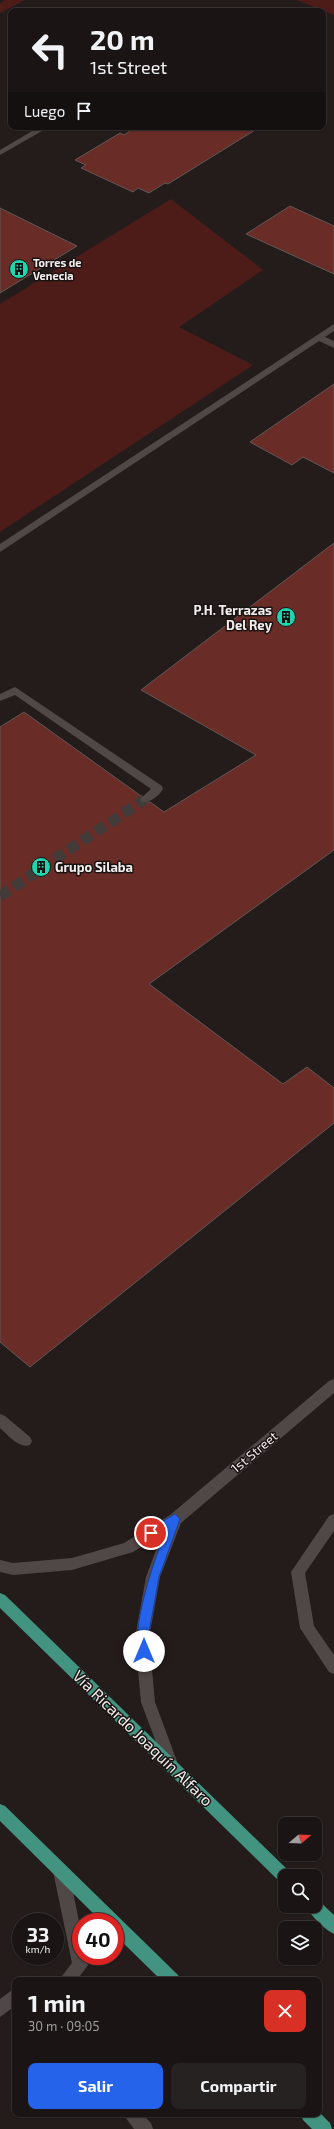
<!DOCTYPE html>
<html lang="es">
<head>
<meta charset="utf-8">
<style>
  :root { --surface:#1a1514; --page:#272222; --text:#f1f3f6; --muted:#9f9fa0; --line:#383434; --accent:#2563eb }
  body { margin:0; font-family:"Exo 2",sans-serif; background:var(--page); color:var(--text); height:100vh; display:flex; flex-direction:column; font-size:15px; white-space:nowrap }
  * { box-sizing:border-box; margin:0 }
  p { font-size:13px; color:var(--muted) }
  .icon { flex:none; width:22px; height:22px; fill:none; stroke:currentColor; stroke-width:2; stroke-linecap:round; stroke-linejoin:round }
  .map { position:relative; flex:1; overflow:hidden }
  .details { position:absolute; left:12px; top:1977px; width:310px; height:140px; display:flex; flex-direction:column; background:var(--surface); border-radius:8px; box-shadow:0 1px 3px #0004,0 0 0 1px var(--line) }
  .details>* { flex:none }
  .banner { position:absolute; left:8px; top:8px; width:318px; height:122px; border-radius:8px; box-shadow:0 1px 3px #0004,0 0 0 1px var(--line); background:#1a1514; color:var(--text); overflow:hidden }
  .needle { width:26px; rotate:71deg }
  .controls { position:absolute; left:278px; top:1817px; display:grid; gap:8px }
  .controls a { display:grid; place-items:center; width:44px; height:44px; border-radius:8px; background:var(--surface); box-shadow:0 1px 3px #0004,0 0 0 1px var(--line); font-size:20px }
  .speed { position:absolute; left:12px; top:1913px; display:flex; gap:8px; font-size:20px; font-weight:700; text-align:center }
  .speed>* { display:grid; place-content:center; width:52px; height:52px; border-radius:50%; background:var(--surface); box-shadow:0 1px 3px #0004,0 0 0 1px var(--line); line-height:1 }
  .speed small { font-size:10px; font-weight:400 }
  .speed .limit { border:6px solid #d22; background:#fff; color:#111 }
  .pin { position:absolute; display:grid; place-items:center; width:34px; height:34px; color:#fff; margin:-17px; border:2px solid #fff; border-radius:50%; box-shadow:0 1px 4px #0007 }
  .me { position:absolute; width:44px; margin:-22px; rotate:0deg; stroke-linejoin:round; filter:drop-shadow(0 0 3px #0008) }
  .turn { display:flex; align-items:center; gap:14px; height:84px; padding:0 16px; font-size:18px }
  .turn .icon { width:52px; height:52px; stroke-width:2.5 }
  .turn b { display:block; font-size:28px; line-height:34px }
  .then { display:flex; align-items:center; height:38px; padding:0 16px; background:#0003; gap:8px; font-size:15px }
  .round { display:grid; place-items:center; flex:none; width:42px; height:42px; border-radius:8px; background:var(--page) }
  .summary { display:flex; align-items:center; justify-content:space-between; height:68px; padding:0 16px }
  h1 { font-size:24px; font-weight:700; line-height:30px }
  .action { display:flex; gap:8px; margin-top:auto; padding:8px 16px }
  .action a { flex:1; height:46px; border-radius:8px; background:var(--accent); color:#fff; font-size:16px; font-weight:700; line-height:46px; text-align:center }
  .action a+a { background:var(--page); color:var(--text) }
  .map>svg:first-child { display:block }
  .green { fill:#4d1c18 }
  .building { fill:#6a2c26; stroke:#605856 }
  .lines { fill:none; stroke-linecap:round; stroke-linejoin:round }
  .minor-tunnel { stroke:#423b3a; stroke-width:11; stroke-dasharray:11 5.5; stroke-linecap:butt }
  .minor { fill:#504846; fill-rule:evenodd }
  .major { fill:#429480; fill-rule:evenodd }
  .route { fill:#2563eb; stroke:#184099 }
  .labels { text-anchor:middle; stroke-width:3; stroke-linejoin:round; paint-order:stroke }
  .far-poi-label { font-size:11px; font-weight:bold; fill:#f2eded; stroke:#1a1312; text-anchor:start }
  .poi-label { font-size:13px; font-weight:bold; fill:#f2eded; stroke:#1a1312; text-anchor:end }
  .street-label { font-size:13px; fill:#f2eded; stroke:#1a1312 }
  .near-street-label { font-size:16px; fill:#f2eded; stroke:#1a1312 }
</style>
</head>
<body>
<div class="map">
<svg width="334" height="2129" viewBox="0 0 334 2129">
  <rect width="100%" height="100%" fill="#231c1b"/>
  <!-- green -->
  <g class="green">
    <path d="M5,0H25L0,13V3Z"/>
    <path d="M297,0H334V15Z"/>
    <path d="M171,199L263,270L179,327L253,365L0,532V304Z"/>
  </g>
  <!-- building -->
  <g class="building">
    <path d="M136,127H260L168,184L165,183L149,193L138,188L133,192L81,168L86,165L75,160L120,133L124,135Z"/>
    <path d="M290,206L334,226V274L246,234Z"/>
    <path d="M0,208L77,246L0,293Z"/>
    <path d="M334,384V473L303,457L292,465L250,442Z"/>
    <path d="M334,543V850L149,984L283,1084L307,1067L334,1088V1123L30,1367L0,1342V727L24,712L141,796L139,799L141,803L150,802L164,812L256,755L141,690Z"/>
  </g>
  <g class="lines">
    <!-- minor-tunnel -->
    <path class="minor-tunnel" d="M0,896L145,799"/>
    <!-- minor -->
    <g class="minor">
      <path d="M22,8H28L31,11H22Z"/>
      <path d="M39,127H49L0,155V150Z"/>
      <path d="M334,324V331L325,337L334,341V348L319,341L0,552V544Z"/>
      <path d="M15,687L162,786L163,789C159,796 149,804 141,802L140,799L151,789L15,695L0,701V694Z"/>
      <path d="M334,1379V1393L181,1523L160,1577L149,1638L155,1702L178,1764L176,1769L171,1771L166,1769L141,1702L135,1638L146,1577L162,1534L133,1552L72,1570L13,1575L0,1572V1560L13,1563L72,1558L124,1543L170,1515L329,1381Z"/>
      <path d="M0,1414L5,1416L30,1437L32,1441L30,1445C19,1449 8,1435 0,1428Z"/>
      <path d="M334,1514V1531L305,1573L314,1626L334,1655V1674L329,1672L300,1628L291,1572L329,1516Z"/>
      <path d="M61,1864L66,1866L69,1871L81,1932V1956H86L88,1965L77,1980H59L72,1963L53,1871L56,1866Z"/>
      <path d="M15,1988V2006L0,2017V1999Z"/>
      <path d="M123,2114H142L151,2123L153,2129H134Z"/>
    </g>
    <!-- major -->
    <g class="major">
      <path d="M0,1593L5,1595L290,1872L292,1876H285V1884L280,1882L0,1608Z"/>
      <path d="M0,1804L5,1806L178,1975L180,1980H161L115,1935V1922H102L0,1821Z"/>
      <path d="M315,1899L319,1901L334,1915V1934C324,1929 311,1916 306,1906H315Z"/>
      <path d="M319,2112L330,2123L332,2129H312L303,2120L301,2114H319Z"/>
    </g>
  </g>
  <!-- route -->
  <path class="route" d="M175,1514L180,1519L159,1577L148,1638L149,1651L147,1654L144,1656L140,1654C129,1631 156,1555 166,1530L151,1538L146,1533L148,1530Z"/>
  <!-- icons -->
  <defs>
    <g id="building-disc" transform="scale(1)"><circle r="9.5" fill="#1ed5b0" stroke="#1a1312"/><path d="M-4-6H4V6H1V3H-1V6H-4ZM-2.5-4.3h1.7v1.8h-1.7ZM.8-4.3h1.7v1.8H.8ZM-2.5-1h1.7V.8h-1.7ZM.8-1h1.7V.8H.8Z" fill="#111"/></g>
  </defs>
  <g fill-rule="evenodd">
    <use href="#building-disc" x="19" y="269"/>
    <use href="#building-disc" x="286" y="617"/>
    <use href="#building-disc" x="41" y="867"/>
  </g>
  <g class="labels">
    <!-- far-poi labels -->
    <g class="far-poi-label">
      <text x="33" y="267">Torres de<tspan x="33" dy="13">Venecia</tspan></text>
    </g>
    <!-- poi labels -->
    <g class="poi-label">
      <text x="272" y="615">P.H. Terrazas<tspan x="272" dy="15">Del Rey</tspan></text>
      <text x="55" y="872" text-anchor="start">Grupo Silaba</text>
    </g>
    <!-- street labels -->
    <g class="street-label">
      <text transform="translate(254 1452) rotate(-40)" y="5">1st Street</text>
    </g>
    <!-- near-street labels -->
    <g class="near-street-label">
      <text transform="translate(143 1738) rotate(44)" y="6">Vía Ricardo Joaquín Alfaro</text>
    </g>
  </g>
</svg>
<div class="controls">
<a><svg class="needle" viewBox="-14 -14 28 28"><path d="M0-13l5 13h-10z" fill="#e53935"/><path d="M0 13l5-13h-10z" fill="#9f9fa0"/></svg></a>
<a><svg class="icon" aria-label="search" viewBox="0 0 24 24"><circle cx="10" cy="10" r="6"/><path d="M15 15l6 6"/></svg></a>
<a><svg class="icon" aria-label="layers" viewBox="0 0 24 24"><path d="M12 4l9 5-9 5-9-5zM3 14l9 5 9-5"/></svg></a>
</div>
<div class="speed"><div>33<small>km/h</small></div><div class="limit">40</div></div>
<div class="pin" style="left:151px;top:1533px;background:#d93025"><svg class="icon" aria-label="arrive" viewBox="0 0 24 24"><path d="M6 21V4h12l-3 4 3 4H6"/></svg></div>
<svg class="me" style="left:144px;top:1651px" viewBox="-20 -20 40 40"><circle r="19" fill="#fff"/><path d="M0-13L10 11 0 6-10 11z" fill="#2563eb"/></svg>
<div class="banner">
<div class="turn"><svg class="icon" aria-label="left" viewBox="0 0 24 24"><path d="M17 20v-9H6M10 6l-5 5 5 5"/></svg><div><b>20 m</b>1st Street</div></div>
<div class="then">Luego<svg class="icon" aria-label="arrive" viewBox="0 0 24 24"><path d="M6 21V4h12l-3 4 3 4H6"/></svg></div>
</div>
<section class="details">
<div class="summary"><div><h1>1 min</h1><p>30 m · 09:05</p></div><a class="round" style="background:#d93025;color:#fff"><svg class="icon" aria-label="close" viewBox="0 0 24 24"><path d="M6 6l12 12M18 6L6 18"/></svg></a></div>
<div class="action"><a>Salir</a><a>Compartir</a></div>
</section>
</div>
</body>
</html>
